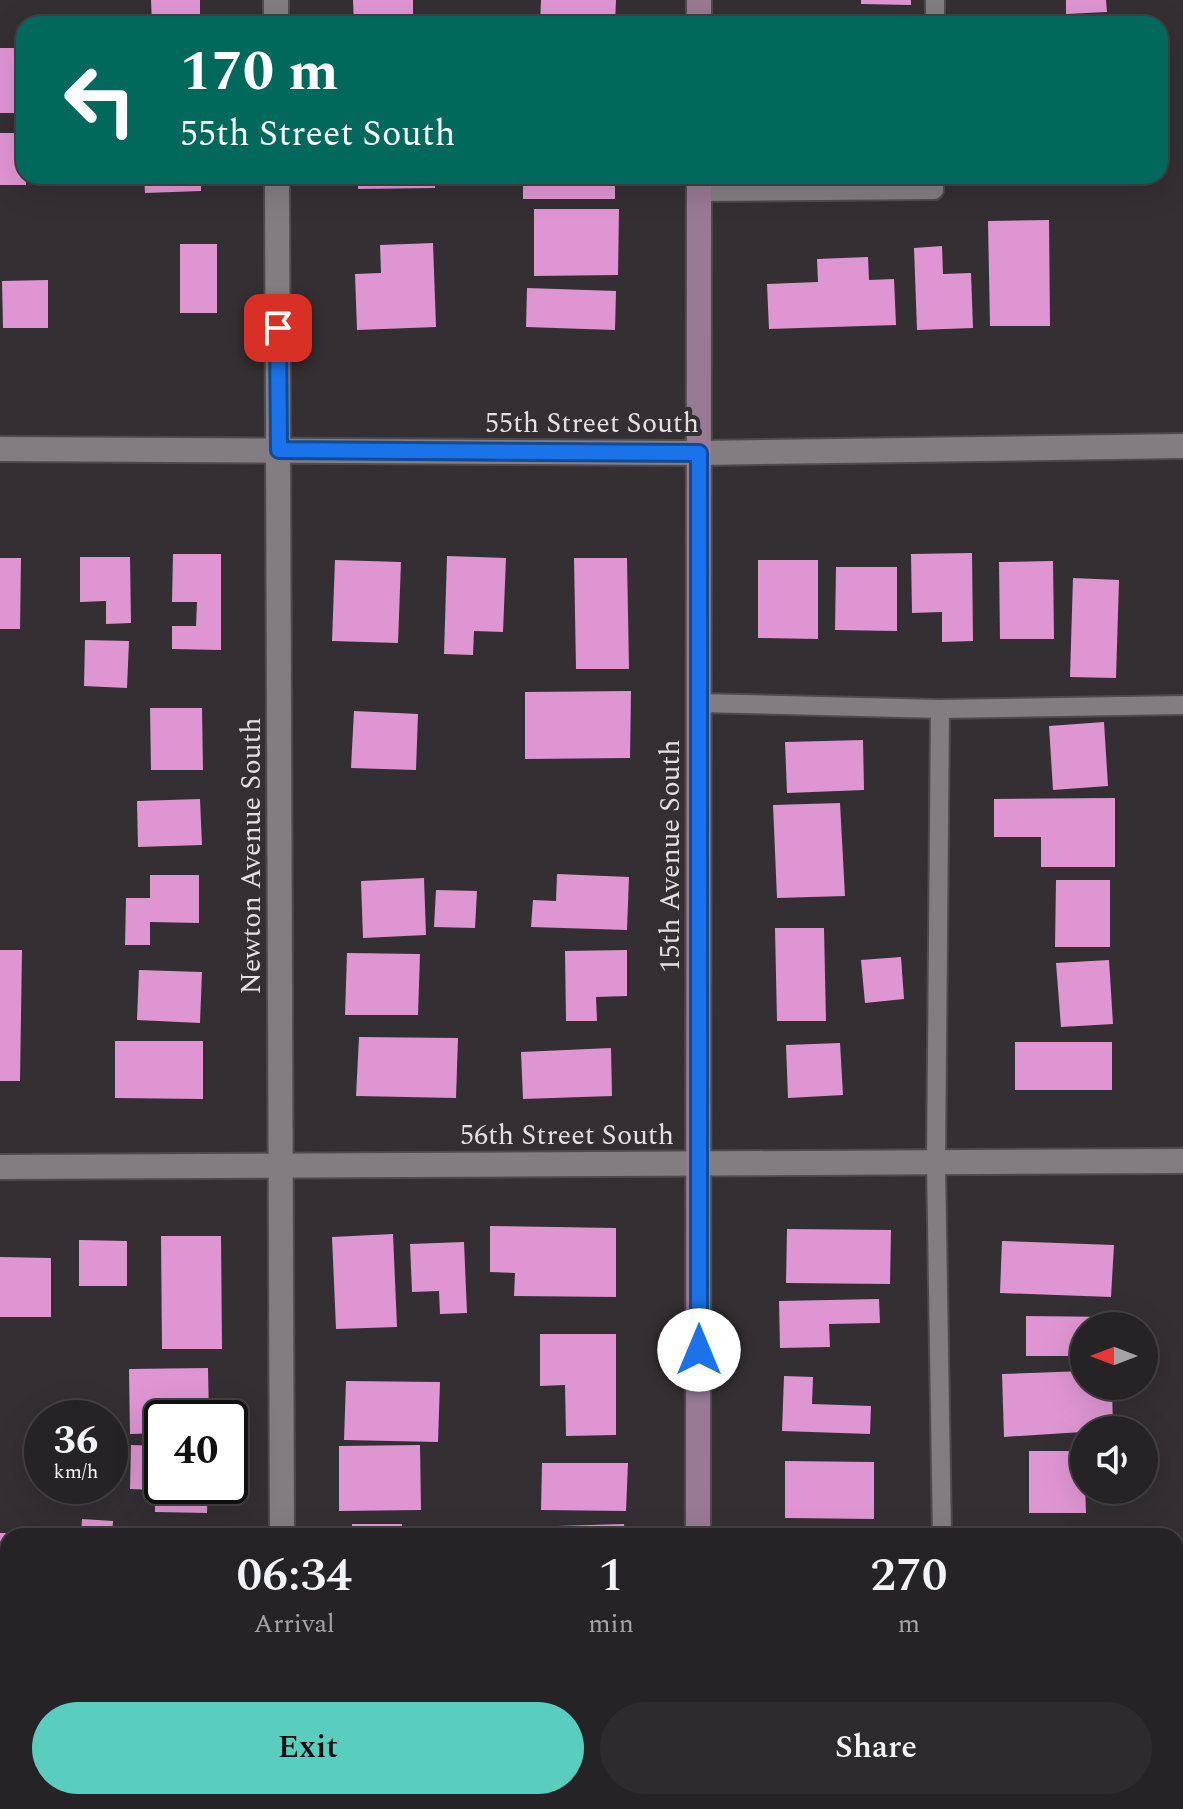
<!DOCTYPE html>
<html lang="en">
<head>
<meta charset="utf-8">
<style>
  :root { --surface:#262326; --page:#2e2b2e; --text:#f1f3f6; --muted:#a4a4a7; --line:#424043; --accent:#59cebe }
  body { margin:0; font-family:Spectral,serif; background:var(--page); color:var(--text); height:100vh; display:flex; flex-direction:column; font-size:30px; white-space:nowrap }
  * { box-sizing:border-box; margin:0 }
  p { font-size:26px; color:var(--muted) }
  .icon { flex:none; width:44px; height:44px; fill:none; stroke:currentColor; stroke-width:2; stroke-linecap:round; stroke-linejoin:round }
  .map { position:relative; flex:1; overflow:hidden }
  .drawer { position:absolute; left:0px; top:1528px; width:1184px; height:282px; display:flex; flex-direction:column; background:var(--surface); border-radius:24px 24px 0 0; box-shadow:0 8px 32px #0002,0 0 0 2px var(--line) }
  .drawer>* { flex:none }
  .banner { position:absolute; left:16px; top:16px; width:1152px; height:168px; border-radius:24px; box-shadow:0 8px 32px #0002,0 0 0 2px var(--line); background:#00695c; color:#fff; overflow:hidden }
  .needle { width:52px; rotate:270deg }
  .fabs { position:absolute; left:1070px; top:1312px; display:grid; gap:16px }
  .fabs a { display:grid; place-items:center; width:88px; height:88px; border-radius:50%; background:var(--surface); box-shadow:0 8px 32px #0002,0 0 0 2px var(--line); font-size:40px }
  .speed { position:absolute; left:24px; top:1400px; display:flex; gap:16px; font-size:40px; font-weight:700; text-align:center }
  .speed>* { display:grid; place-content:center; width:104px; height:104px; border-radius:50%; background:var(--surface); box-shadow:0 8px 32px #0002,0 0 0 2px var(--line); line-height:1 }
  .speed small { font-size:20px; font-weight:400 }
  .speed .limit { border:4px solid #111; border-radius:12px; background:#fff; color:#111 }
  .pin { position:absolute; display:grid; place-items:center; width:68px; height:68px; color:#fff; margin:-34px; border-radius:16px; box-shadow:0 4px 12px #0006 }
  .me { position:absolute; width:88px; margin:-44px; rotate:0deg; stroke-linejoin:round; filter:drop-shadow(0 0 6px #0008) }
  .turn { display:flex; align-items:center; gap:28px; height:168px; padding:0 32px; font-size:36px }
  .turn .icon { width:104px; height:104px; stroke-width:2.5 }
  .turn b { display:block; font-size:56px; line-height:68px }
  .eta { display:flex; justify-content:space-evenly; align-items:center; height:136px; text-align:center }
  .eta b { font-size:48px; font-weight:600; line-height:56px }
  .primary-button { display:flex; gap:16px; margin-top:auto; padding:16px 32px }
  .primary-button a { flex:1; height:92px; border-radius:48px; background:var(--accent); color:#111; font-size:32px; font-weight:600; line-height:92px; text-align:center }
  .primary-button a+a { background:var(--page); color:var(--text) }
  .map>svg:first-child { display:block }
  .building { fill:#df95d2 }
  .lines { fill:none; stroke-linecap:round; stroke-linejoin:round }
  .lane-casing { stroke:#4e4b4e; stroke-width:22 }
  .street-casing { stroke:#4e4b4e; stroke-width:28 }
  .secondary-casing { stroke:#4e4b4e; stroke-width:28 }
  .lane { stroke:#827d81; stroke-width:18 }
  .street { stroke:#827d81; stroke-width:24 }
  .secondary { stroke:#987a93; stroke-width:24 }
  .route-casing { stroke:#114b97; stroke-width:20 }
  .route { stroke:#1a73e8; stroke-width:14 }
  .labels { text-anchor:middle; stroke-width:8; stroke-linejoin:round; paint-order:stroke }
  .street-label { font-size:28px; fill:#e3e0e2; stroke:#332f32 }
</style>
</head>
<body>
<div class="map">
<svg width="1183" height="1809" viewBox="0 0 1183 1809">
  <rect width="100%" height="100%" fill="#332f32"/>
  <!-- building -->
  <g class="building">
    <path d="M151,0H200V24H152Z"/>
    <path d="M353,0H413V24H354Z"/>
    <path d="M541,0H616L615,24H540Z"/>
    <path d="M861,0H911V5L861,4Z"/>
    <path d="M1066,0H1106L1107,12L1066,14Z"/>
    <rect x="0" y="48" width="24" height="65"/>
    <path d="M0,133H24L26,185H0Z"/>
    <path d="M144,176H201V191L145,193Z"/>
    <path d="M358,176H435V188L358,189Z"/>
    <rect x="523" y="176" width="92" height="23"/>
    <path d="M534,209H619L618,275L534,276Z"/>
    <path d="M1049,220L1050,326H990L988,221Z"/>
    <path d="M433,243L436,327L357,330L355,274L381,273L380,245Z"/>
    <rect x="180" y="244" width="37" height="69"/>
    <path d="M942,246L943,274L971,273L973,328L917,330L914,248Z"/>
    <path d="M868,257L869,280L894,279L896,325L769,329L767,284L818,282L817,259Z"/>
    <path d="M48,280V328H3L2,281Z"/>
    <path d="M527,288L616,291L615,330L526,327Z"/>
    <path d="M972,553L973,641L942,642V612L912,613L911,554Z"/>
    <path d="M173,554H221V650L172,649V626H196L197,602H172Z"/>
    <path d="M447,556L506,558L503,632L474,631L473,655L444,654Z"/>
    <path d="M80,557H130L131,623L106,624V601L80,602Z"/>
    <path d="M0,558H21L20,629H0Z"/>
    <path d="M574,558H627L629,669H576Z"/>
    <path d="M335,560L401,562L398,643L332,641Z"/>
    <path d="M758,560H818V639L758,638Z"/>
    <path d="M1053,561L1054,639H1000L999,562Z"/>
    <path d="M836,567H897V631L835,630Z"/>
    <path d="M1073,578L1119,580L1116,678L1070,677Z"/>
    <path d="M85,640L129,641L127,688L84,686Z"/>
    <path d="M631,691L630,758L525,759V692Z"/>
    <path d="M150,708H202L203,770H151Z"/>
    <path d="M354,711L418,714L416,770L351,768Z"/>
    <path d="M1104,722L1108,786L1053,790L1049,726Z"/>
    <path d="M863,740L864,790L787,793L785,742Z"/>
    <path d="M1115,798V867H1041V837H994V799Z"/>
    <path d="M200,799L202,845L138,847L137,801Z"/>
    <path d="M840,803L845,896L777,898L773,805Z"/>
    <path d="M557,874L629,877L627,930L531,927L533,900L556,901Z"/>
    <path d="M150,875H199V923L150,922V945H125L126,898H150Z"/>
    <path d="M424,878L426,935L363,938L361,881Z"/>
    <path d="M1056,880H1110V947H1055Z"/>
    <path d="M436,890L477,891L475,928L434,927Z"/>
    <path d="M775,928H824L826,1021H777Z"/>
    <path d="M0,950H22L20,1081H0Z"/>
    <path d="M627,950V996L596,997L597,1021H566L565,951Z"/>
    <path d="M347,953L420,954L418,1015H345Z"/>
    <path d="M901,957L904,999L865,1003L861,960Z"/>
    <path d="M1109,960L1113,1024L1061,1027L1056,963Z"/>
    <path d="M139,970L202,972L200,1023L137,1020Z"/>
    <path d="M359,1037L458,1038L456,1098L356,1096Z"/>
    <path d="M115,1041H203V1099L115,1098Z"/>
    <rect x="1015" y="1042" width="97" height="48"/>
    <path d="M840,1043L843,1095L788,1098L786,1045Z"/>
    <path d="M611,1048L612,1096L523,1099L521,1052Z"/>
    <path d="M490,1226L616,1228V1297L514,1296L515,1273L490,1272Z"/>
    <path d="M787,1229L891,1230L890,1284L786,1283Z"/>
    <path d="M393,1234L397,1327L336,1329L332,1237Z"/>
    <path d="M161,1236H221L222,1349H162Z"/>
    <path d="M79,1240L127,1241V1286H79Z"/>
    <path d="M1002,1241L1114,1245L1111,1297L1000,1293Z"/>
    <path d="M464,1242L467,1313L440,1314L439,1291L412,1292L410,1244Z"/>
    <path d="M0,1257L51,1258V1317H0Z"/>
    <path d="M879,1299L880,1323L829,1324L830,1347L780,1348L779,1301Z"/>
    <path d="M1026,1316L1113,1317V1326H1084V1356H1026Z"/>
    <path d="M540,1334H616V1435L566,1436L565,1385L540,1386Z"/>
    <path d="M208,1368L209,1418H162V1433L130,1434L129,1369Z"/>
    <path d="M1084,1371V1386H1112L1113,1430L1004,1437L1002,1374Z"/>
    <path d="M784,1376L813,1377L812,1404L871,1406L870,1434L782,1431Z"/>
    <path d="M346,1381L440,1382L438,1442L344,1440Z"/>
    <path d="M131,1445L162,1446V1486H208L207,1513L155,1512V1490L130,1489Z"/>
    <path d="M420,1445L421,1510L339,1511V1446Z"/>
    <path d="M1029,1451H1084L1086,1513H1029Z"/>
    <path d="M785,1461L874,1462V1519L785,1518Z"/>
    <path d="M542,1463H628L626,1511L541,1510Z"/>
    <path d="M82,1519L113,1521L112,1536H81Z"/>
    <rect x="352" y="1524" width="50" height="12"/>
    <path d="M624,1524L625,1536H558L557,1526Z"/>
    <path d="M138,1526L204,1529L203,1536H138Z"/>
    <path d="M1029,1530L1124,1531V1536H1029Z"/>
    <rect x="0" y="1533" width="8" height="57"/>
    <rect x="0" y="1607" width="8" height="64"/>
    <path d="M0,1693L8,1694V1747H0Z"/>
  </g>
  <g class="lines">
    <!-- lane casing -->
    <g class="lane-casing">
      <g id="lane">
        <path d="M935,24V0"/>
        <path d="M699,192L934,190V176"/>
        <path d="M699,703L940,709L1183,705"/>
        <path d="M940,709L936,1163L942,1536"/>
        <path d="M946,1802V1809"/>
      </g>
    </g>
    <!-- street casing -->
    <g class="street-casing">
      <g id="street">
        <path d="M276,0V24"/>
        <path d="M277,176L282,1536"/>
        <path d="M0,449L699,453L1183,446"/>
        <path d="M0,1167L1183,1161"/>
        <path d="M275,1809H739"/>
      </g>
    </g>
    <!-- secondary casing -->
    <g class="secondary-casing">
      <g id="secondary">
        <path d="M699,24V0"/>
        <path d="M698,1536L699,176"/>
        <path d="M696,1809V1802"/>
      </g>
    </g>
    <!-- lane -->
    <use href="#lane" class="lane"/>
    <!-- street -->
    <use href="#street" class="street"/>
    <!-- secondary -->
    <use href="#secondary" class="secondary"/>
  </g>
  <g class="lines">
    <!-- route casing -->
    <g class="route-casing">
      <path id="route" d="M278,328L279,450L699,453V1350"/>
    </g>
    <!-- route -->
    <use href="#route" class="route"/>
  </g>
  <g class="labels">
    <!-- street labels -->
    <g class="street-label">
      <text x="592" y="432">55th Street South</text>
      <text transform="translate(250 856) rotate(-90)" y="10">Newton Avenue South</text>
      <text transform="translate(669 856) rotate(-90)" y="10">15th Avenue South</text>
      <text x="567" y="1144">56th Street South</text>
    </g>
  </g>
</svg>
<div class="fabs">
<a><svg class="needle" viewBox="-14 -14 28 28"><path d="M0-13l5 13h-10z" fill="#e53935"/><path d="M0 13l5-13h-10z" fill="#a4a4a7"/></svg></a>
<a><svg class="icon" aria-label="sound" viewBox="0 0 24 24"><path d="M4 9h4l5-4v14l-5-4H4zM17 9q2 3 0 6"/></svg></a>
</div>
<div class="speed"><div>36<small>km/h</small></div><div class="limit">40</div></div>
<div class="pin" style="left:278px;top:328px;background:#d93025"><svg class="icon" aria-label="arrive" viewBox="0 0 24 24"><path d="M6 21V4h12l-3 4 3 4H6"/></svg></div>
<svg class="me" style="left:699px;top:1350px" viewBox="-20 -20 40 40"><circle r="19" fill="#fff"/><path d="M0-13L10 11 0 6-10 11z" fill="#1a73e8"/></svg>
<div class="banner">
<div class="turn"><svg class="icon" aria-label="left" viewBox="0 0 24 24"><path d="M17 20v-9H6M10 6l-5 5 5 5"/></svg><div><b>170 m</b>55th Street South</div></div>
</div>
<section class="drawer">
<div class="eta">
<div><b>06:34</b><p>Arrival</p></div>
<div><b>1</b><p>min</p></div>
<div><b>270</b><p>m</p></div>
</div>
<div class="primary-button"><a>Exit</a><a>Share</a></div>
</section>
</div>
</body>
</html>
